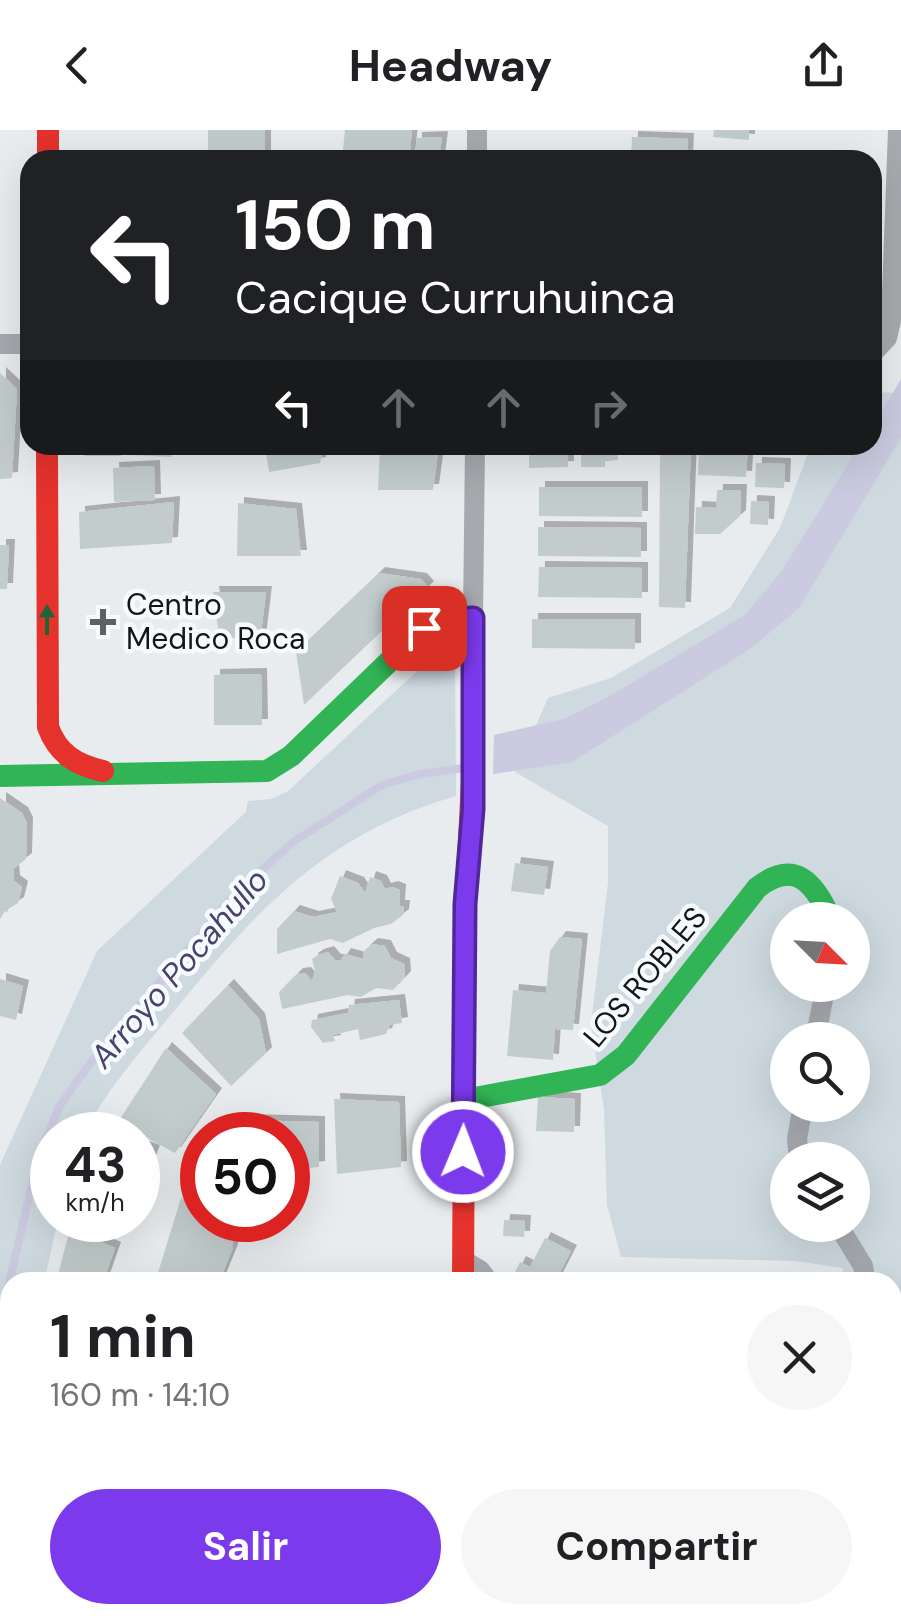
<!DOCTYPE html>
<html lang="es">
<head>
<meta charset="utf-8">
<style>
  :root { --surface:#fff; --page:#f6f6f6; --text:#202124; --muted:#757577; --accent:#7c3aed }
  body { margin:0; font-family:"DM Sans",sans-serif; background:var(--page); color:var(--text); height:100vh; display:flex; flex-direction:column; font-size:38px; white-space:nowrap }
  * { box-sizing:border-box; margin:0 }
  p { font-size:32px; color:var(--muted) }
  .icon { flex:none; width:55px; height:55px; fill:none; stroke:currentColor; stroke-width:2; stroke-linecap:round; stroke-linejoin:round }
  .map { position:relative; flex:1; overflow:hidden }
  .drawer { position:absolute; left:0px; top:1142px; width:902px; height:352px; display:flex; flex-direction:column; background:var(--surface); border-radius:30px 30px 0 0; box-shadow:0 10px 40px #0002 }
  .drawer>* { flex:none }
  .banner { position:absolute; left:20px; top:20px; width:862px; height:305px; border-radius:30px; box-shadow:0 10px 40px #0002; background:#202124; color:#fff; overflow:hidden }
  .needle { width:65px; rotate:114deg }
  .fabs { position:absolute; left:770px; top:772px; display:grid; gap:20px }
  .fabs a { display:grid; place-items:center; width:100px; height:100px; border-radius:50%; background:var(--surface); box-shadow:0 10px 40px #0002; font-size:50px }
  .speed { position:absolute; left:30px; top:982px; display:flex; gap:20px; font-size:50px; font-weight:700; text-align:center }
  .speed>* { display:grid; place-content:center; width:130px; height:130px; border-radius:50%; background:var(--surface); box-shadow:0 10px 40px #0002; line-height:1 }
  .speed small { font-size:25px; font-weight:400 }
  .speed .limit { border:15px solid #d22; background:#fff; color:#111 }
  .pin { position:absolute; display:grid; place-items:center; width:85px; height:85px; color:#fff; margin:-42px; border-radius:20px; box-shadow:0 5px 15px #0006 }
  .me { position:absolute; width:110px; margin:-55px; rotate:1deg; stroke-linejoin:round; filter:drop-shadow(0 0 8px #0008) }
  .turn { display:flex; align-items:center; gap:35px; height:210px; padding:0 50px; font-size:45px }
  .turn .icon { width:130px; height:130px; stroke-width:2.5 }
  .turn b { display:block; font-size:70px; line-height:85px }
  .lanes { display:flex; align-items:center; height:95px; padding:0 50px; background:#0003; justify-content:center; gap:50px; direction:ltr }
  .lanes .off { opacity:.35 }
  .round { display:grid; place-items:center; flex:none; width:105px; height:105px; border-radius:52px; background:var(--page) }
  .headline { display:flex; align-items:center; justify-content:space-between; height:170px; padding:0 50px }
  h1 { font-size:60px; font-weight:700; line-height:75px }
  .cta { display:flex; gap:20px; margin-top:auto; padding:20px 50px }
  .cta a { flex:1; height:115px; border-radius:60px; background:var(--accent); color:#fff; font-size:40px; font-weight:700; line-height:115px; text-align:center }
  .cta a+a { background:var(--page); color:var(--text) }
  header { display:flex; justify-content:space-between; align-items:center; height:130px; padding:0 50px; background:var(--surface); font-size:45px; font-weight:700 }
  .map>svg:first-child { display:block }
  .green { fill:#ced9e0; fill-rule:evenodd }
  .water { fill:#cccae0 }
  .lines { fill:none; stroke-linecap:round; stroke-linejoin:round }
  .stream { stroke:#cccae0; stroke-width:8 }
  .building { fill:#c3cccd; filter:url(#shadow) }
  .street { stroke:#a6a9ad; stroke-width:20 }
  .fast { stroke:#30b455; stroke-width:22 }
  .slow { stroke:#ff9f0a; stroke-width:22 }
  .jam { stroke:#e5322d; stroke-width:22 }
  .oneway { fill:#226436 }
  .route-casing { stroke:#51269a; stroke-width:25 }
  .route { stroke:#7c3aed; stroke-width:18 }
  .poi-dot { fill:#5f6062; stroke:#f5fafc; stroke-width:4 }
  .labels { text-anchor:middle; stroke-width:9; stroke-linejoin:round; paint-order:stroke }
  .poi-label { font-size:30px; fill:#141516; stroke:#f5fafc; text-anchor:start }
  .street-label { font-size:30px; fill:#141516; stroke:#f5fafc }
  .water-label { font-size:32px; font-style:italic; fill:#4a416d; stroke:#f5fafc }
</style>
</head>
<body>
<header><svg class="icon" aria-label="back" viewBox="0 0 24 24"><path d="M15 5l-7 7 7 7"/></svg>Headway<svg class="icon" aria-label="share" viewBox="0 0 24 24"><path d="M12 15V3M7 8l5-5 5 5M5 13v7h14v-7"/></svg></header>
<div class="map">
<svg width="901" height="1494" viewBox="0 0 901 1494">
  <defs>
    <filter id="shadow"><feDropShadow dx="6" dy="-6" stdDeviation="0" flood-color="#0004"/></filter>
  </defs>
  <rect width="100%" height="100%" fill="#e9ecee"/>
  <!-- green -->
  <g class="green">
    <path d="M873,262L901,263V1494H837L833,1485H892V1152H842L843,1138L795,1131L621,1127L607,1075L604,980L591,894L608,753V696L515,642L548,568L611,548L730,478L780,398L811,315H872ZM788,790H852V855H788ZM788,910H852V975H788ZM788,1030H852V1095H788Z"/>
    <path d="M443,517L451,519L455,526L456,666C325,704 257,780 174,881C141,921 107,959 83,1005H52V1090H58L44,1152H10V1305L0,1399V1035L97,821L246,682L248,671L271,669L288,661Z"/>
    <path d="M0,1460L10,1463V1485H431V1494H0Z"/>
  </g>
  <!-- water -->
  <path class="water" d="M901,249V308L799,478L750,519L572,632L493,644L494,605L564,589L608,567L745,485L781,442L860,315H872L873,296Z"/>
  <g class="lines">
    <!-- stream -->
    <path class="stream" d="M0,1193L38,1028L59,977L88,936L233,766L293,712L382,655L420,644L464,638"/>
  </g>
  <!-- building -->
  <g class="building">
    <rect x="208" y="0" width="57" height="30"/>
    <path d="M345,0H412L409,30H342Z"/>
    <path d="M714,0H749V10L713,7Z"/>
    <path d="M442,7L439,30H416V8Z"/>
    <path d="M632,7L688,9L687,30H631Z"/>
    <path d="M0,243L17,259L12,348L0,349Z"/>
    <rect x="84" y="315" width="37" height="11"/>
    <path d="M128,315H172V327L128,325Z"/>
    <path d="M265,315H324L320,333L269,342Z"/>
    <path d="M529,315H624V323H618V330L605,331V337H581V324H568V337L529,338Z"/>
    <path d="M660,315H691L685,478L659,477Z"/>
    <path d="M720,315H748L746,347L698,345L699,319L719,320Z"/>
    <path d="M439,316L433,360H378L380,317Z"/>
    <path d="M756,333L785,334L784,358L755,357Z"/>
    <path d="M154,336L155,370L114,372L113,338Z"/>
    <path d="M539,357H642V387L539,386Z"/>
    <path d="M717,360H741L740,386L720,404H695L696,377L716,378Z"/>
    <path d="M751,371L769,372L768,395L750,394Z"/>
    <path d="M174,372L172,413L80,419L79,382Z"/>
    <path d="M238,373L296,379L301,426H237Z"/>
    <path d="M538,397L641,398V427L538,426Z"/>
    <path d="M0,415H9L7,459H0Z"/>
    <path d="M539,437L642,438V468L538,467Z"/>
    <path d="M379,443L421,449L428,457L304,575L296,522Z"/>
    <path d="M213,462H266L260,511L219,506Z"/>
    <path d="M532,489H635V519L532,518Z"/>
    <path d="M261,544L262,595H214V545Z"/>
    <path d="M0,668L22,683L27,693L26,729L13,739L14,751L22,757L18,773L5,781L0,789Z"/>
    <path d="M515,733L548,737L544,765L511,761Z"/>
    <path d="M340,746L358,753L365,763L370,747L381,751L385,759L392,757L400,760L399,776H404L403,785L391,794L374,798L343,813L330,809L277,824V799L294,781L313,787L337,782L331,769Z"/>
    <path d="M560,807L582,809L573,900L555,899L553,930L507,926L513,860L546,863L550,821Z"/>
    <path d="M372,814L385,816L391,828L404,834L405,847L393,860L376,858L361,867L348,865L282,879L279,862L297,844L305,843L312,851L315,841L312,829L318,825L328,822L335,830H341L345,824L363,829L364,821Z"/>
    <path d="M0,849L23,856L16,890L0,886Z"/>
    <path d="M228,855L259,889L266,923L231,956L182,903Z"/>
    <path d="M399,870L402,893L390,895L386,904L360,910L358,899L333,905L335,911L323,913L311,897L312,890L348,883L349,875Z"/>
    <path d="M166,918L216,964L175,1023L118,992Z"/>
    <path d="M538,967L575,969L574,1002L536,1001Z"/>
    <path d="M334,969L399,972L401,1037L337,1044Z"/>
    <path d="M243,990L319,992V1037L288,1040V1005H244Z"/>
    <path d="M138,1015L154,1021L138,1063Z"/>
    <path d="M181,1068L202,1076V1090H235L232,1120L219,1152H162L157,1146Z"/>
    <path d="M504,1090L525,1091L524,1107L503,1106Z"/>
    <path d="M70,1099L115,1118L103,1152H56Z"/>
    <path d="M545,1108L571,1121L555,1152H510L520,1132L530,1137Z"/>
    <path d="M535,1485H590L606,1494H531Z"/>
  </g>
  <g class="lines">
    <!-- street -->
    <g class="street">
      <path d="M477,30V0"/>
      <path d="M0,214H30"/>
      <path d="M872,224L887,208L891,191L898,0"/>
      <path d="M473,488L475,315"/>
      <path d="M815,910L826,855"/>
      <path d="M799,1030L797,1009L803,975"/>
      <path d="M838,1095L863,1136L866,1152"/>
      <path d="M463,1130L480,1140L489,1152"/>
      <path d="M892,1286L901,1270"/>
      <path d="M510,1494L513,1485"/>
      <path d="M618,1494L619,1485"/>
      <path d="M706,1494L708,1485"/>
    </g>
    <!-- fast -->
    <g class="fast">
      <path d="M0,646L267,641L291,626L424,498L443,490L473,488V632"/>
      <path d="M464,970L600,945L626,925L757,758C795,728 815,753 831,790"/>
    </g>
    <!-- slow -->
    <path class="slow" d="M461,1485V1494"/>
    <!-- jam -->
    <g class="jam">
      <path d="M48,0V30"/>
      <path d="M47,315L48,597C58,624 76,635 103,641"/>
      <path d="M463,1152L465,788L473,632"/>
    </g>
  </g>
  <!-- one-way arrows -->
  <defs><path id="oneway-solid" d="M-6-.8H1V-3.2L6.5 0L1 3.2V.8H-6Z" transform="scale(2.5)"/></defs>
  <use class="oneway" href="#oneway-solid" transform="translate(47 490) rotate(-90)"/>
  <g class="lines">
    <!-- route casing -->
    <g class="route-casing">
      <path id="route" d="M424,498L443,490L473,488V679L465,774L463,1022"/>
    </g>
    <!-- route -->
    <use href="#route" class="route"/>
  </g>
  <!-- markers -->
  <path class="poi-dot" d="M98 477h10v10h10v10h-10v10h-10v-10h-10v-10h10z"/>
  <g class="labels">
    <!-- poi labels -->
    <g class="poi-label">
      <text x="126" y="485">Centro<tspan x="126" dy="34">Medico Roca</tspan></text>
    </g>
    <!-- street labels -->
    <g class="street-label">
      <text transform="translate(645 847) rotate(-50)" y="10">LOS ROBLES</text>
    </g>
    <!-- water labels -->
    <g class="water-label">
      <text transform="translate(179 838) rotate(-49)" y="11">Arroyo Pocahullo</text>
    </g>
  </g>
</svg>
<div class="fabs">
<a><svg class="needle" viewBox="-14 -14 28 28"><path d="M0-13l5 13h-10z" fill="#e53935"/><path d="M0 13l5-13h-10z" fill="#757577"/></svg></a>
<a><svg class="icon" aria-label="search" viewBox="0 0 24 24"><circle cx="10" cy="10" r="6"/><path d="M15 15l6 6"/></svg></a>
<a><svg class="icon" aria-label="layers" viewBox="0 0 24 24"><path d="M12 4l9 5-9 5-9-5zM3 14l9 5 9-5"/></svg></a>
</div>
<div class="speed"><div>43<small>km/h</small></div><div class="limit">50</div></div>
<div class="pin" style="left:424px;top:498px;background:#d93025"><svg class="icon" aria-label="arrive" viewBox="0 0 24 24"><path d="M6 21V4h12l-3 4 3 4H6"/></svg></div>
<svg class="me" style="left:463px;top:1022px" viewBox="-20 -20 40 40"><circle r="17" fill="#7c3aed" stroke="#fff" stroke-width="3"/><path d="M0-11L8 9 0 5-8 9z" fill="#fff"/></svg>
<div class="banner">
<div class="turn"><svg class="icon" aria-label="left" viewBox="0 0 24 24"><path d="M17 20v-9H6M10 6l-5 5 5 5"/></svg><div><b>150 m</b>Cacique Curruhuinca</div></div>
<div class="lanes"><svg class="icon" aria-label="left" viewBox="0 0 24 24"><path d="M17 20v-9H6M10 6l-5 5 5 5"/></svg><svg class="icon off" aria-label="ahead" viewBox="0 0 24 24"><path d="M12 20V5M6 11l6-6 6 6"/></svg><svg class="icon off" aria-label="ahead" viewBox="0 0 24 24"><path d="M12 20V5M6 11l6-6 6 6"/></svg><svg class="icon off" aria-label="right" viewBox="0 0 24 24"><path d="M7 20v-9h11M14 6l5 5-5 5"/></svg></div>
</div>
<section class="drawer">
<div class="headline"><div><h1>1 min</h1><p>160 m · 14:10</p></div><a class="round"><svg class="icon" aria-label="close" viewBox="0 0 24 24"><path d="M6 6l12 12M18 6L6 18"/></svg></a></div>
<div class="cta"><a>Salir</a><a>Compartir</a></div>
</section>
</div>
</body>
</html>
